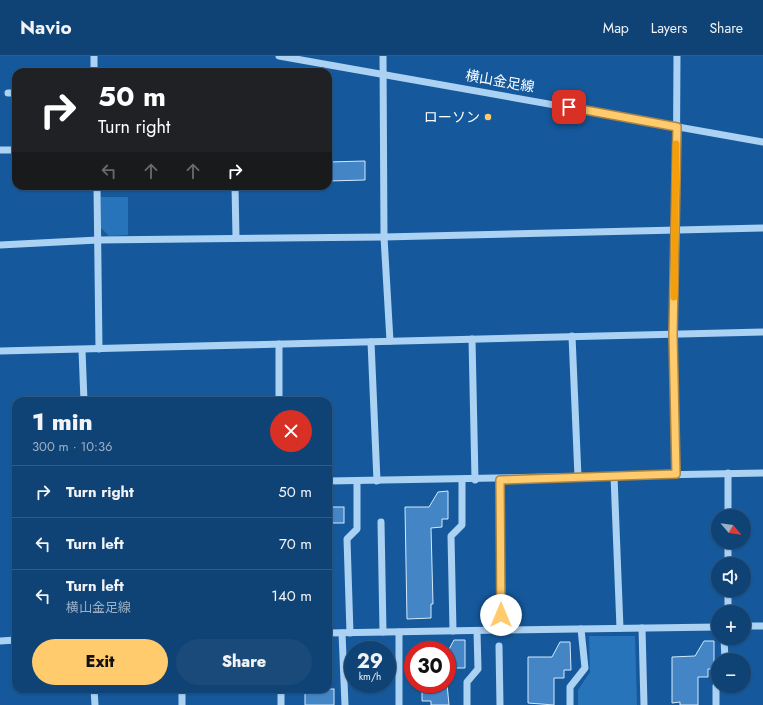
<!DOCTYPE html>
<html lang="en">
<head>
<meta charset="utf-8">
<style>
  :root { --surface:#104375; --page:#194a7a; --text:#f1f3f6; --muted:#9cb0c5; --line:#305c87; --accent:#ffcb6d }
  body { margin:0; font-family:Jost,"Noto Sans JP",sans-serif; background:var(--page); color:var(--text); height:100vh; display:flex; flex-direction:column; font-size:15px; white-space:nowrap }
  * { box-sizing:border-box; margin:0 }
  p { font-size:13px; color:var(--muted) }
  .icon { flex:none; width:22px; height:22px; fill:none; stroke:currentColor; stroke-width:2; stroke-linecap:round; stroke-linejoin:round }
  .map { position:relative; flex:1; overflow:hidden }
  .details { position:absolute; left:12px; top:341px; width:320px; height:296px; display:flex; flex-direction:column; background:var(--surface); border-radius:12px; box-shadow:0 1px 3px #0004,0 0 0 1px var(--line) }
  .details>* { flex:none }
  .guide { position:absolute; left:12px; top:12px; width:320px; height:122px; border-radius:12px; box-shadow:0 1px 3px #0004,0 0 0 1px var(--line); background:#202124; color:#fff; overflow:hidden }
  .needle { width:26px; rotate:119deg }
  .controls { position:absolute; left:711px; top:453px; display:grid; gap:8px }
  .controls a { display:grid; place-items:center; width:40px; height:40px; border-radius:50%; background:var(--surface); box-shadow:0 1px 3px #0004,0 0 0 1px var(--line); font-size:20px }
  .speed { position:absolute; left:344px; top:585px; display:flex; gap:8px; font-size:20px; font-weight:700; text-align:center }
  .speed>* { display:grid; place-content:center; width:52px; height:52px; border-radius:50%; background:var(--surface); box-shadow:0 1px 3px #0004,0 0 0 1px var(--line); line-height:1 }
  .speed small { font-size:10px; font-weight:400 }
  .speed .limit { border:6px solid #d22; background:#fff; color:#111 }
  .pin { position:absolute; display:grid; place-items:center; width:34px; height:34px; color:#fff; margin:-17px; border-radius:8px; box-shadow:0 2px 6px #0006 }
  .me { position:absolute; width:44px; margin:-22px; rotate:0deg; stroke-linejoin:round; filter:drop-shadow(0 0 3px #0008) }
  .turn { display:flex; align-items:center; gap:14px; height:84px; padding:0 20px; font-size:18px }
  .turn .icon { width:52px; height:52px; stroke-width:2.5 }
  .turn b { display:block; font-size:28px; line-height:34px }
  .lanes { display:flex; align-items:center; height:38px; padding:0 20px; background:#0003; justify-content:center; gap:20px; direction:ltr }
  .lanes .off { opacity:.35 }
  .round { display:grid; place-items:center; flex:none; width:42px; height:42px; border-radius:21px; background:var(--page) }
  .headline { display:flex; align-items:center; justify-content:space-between; height:68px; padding:0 20px }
  h1 { font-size:24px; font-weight:800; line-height:30px }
  .primary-button { display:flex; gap:8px; margin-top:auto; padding:8px 20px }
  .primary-button a { flex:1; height:46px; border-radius:24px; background:var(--accent); color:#111; font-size:16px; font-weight:800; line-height:46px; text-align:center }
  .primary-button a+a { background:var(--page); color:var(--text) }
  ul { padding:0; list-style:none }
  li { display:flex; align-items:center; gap:12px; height:52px; padding:0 20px; border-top:1px solid var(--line) }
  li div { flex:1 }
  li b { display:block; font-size:15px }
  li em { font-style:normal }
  header { display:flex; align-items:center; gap:24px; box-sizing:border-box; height:56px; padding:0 20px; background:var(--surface); border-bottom:1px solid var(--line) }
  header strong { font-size:19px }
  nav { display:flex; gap:22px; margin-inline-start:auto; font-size:14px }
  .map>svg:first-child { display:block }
  .green { fill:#2874ba }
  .building { fill:#4385c5; stroke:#d3e9fd }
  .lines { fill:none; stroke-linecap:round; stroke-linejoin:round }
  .minor { stroke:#abd1f3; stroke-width:7 }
  .route-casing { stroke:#a68447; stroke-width:10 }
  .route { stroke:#ffcb6d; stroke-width:7 }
  .slow { stroke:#f59e0b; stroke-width:7 }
  .poi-dot { fill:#ffcb6d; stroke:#15599c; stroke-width:1.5 }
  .labels { text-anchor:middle; stroke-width:3; stroke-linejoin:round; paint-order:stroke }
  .street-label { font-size:14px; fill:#fff; stroke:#15599c }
  .poi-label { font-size:14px; fill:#fff; stroke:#15599c; text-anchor:end }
</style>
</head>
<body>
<header>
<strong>Navio</strong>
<nav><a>Map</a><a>Layers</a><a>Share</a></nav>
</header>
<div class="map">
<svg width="763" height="649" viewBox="0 0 763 649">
  <rect width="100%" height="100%" fill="#15599c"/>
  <!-- green -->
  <g class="green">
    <path d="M101,141H128V179L109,180L101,172Z"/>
    <path d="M589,580H635L637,649H578V634L590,616Z"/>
  </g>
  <!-- building -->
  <g class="building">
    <path d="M365,105V124L328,125V106Z"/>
    <path d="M448,435V463H442V471L431,472L433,548H431V562L407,563L405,451H429L438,436Z"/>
    <rect x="328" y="451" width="16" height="16"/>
    <path d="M454,584H465V612H447V597Z"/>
    <path d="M704,585H714V613H708V621H698V649H680V646L672,647V601L695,600Z"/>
    <path d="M560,586H570L571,614H564V622H554V649L528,647V601H552Z"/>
    <path d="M447,628L449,649H431V645H422V629Z"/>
    <rect x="305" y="633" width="29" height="16"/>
  </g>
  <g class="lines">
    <!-- minor -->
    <g class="minor">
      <path d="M94,0V16"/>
      <path d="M279,0L763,86"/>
      <path d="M383,0L384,181L390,285"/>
      <path d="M8,37H16"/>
      <path d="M0,94H16"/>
      <path d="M97,130L99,293"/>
      <path d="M235,130L236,182"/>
      <path d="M0,189L98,184L384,181L763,172"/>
      <path d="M572,280L578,421"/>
      <path d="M472,283L475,424"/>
      <path d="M371,286L377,425"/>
      <path d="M279,288V345"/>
      <path d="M82,294L84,345"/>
      <path d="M0,295L763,276"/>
      <path d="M676,418L673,278L676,174L677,0"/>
      <path d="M614,420L620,572"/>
      <path d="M500,424L501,574L718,571"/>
      <path d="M328,425L763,417"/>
      <path d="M728,460V417"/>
      <path d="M381,466L383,576"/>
      <path d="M728,508V486"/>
      <path d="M728,556V534"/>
      <path d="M744,570H763"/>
      <path d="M642,572L644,649"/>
      <path d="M453,575L451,480L462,469V424"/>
      <path d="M399,576V649"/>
      <path d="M328,577L501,574"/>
      <path d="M342,577L345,649"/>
      <path d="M350,577L347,483L357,473V425"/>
      <path d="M724,582L725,604"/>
      <path d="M0,585L16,584"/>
      <path d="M499,590L500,649"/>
      <path d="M94,633L95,649"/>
      <path d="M182,633V649"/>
      <path d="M281,633V649"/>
      <path d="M467,649V626L478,613L477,575"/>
      <path d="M570,649V631L585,612L581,573"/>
      <path d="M716,649V630L718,627"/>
    </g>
  </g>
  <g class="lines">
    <!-- route casing -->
    <g class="route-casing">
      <path id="route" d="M501,559L500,424L676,418L673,278L677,71L569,51"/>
    </g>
    <!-- route -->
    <use href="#route" class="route"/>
    <!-- slow -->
    <path class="slow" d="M674,241L676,88"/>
  </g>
  <!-- markers -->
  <circle class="poi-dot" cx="488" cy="61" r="4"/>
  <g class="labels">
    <!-- street labels -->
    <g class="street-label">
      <text transform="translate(500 25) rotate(10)" y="5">横山金足線</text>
    </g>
    <!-- poi labels -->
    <g class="poi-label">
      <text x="480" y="66">ローソン</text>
    </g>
  </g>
</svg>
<div class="controls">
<a><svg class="needle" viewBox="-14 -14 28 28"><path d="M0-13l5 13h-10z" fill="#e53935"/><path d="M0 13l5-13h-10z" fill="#9cb0c5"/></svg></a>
<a><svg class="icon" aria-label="sound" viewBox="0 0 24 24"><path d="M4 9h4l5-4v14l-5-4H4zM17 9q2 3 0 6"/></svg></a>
<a>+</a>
<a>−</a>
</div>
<div class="speed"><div>29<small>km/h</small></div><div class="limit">30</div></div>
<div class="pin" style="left:569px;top:51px;background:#d93025"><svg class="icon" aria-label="arrive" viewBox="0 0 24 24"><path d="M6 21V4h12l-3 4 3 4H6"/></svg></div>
<svg class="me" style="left:501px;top:559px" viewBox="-20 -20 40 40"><circle r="19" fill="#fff"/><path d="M0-13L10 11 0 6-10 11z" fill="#ffcb6d"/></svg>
<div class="guide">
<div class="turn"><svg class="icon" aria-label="right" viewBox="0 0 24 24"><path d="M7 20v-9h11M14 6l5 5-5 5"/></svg><div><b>50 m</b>Turn right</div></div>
<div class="lanes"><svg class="icon off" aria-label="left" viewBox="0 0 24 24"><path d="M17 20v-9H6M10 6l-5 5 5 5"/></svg><svg class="icon off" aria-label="ahead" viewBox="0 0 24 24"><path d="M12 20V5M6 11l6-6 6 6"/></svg><svg class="icon off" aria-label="ahead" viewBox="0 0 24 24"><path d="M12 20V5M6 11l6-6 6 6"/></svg><svg class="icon" aria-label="right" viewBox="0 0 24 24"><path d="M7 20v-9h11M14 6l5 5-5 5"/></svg></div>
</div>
<section class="details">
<div class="headline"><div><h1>1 min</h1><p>300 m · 10:36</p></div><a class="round" style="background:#d93025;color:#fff"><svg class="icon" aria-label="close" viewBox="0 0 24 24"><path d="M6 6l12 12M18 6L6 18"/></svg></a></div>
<ul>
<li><svg class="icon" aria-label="right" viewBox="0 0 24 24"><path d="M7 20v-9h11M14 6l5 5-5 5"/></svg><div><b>Turn right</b></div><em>50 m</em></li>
<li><svg class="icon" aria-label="left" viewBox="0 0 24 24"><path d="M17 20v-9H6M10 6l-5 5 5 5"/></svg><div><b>Turn left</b></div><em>70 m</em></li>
<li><svg class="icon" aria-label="left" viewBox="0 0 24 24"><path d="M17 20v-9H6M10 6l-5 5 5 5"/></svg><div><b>Turn left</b><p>横山金足線</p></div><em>140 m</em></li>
</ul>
<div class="primary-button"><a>Exit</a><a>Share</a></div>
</section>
</div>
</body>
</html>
